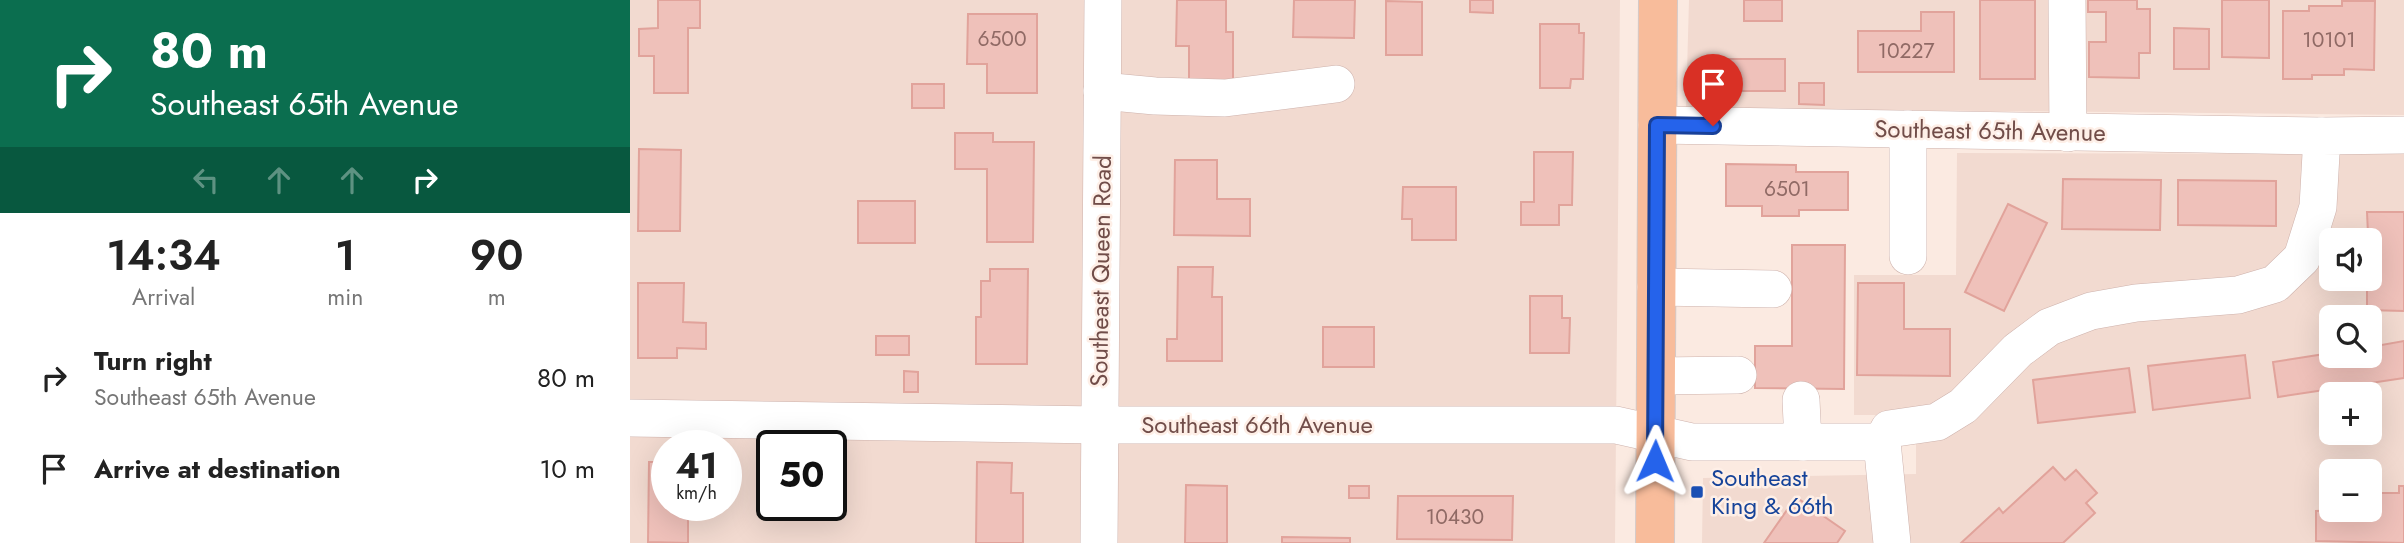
<!DOCTYPE html>
<html lang="en">
<head>
<meta charset="utf-8">
<style>
  :root { --surface:#fff; --page:#f2f2f2; --text:#222; --muted:#767676 }
  body { margin:0; font-family:Jost,sans-serif; background:var(--page); color:var(--text); height:100vh; display:flex; flex-direction:column; font-size:26px; white-space:nowrap }
  * { box-sizing:border-box; margin:0 }
  p { font-size:23px; color:var(--muted) }
  .icon { flex:none; width:38px; height:38px; fill:none; stroke:currentColor; stroke-width:2; stroke-linecap:round; stroke-linejoin:round }
  .map { position:relative; flex:1; overflow:hidden }
  .panel { display:flex; flex-direction:column; background:var(--surface); width:630px }
  .panel>* { flex:none }
  .top-card { background:#0b6e4f; color:#fff; overflow:hidden }
  .controls { position:absolute; left:1689px; top:228px; display:grid; gap:14px }
  .controls a { display:grid; place-items:center; width:63px; height:63px; border-radius:10px; background:var(--surface); box-shadow:0 7px 28px #0002; font-size:35px }
  .speed { position:absolute; left:21px; top:430px; display:flex; gap:14px; font-size:35px; font-weight:700; text-align:center }
  .speed>* { display:grid; place-content:center; width:91px; height:91px; border-radius:50%; background:var(--surface); box-shadow:0 7px 28px #0002; line-height:1 }
  .speed small { font-size:18px; font-weight:400 }
  .speed .limit { border:4px solid #111; border-radius:10px; background:#fff; color:#111 }
  .pin { position:absolute; display:grid; place-items:center; width:60px; height:60px; color:#fff; margin:-72px -30px; border-radius:50% 50% 50% 0; rotate:-45deg; box-shadow:0 0 7px #0007 }
  .pin .icon { rotate:45deg }
  .me { position:absolute; width:77px; margin:-38px; rotate:1deg; stroke-linejoin:round; filter:drop-shadow(0 0 5px #0008) }
  .turn { display:flex; align-items:center; gap:24px; height:147px; padding:0 35px; font-size:32px }
  .turn .icon { width:91px; height:91px; stroke-width:2.5 }
  .turn b { display:block; font-size:49px; line-height:60px }
  .lanes { display:flex; align-items:center; height:66px; padding:0 35px; background:#0003; justify-content:center; gap:35px; direction:ltr }
  .lanes .off { opacity:.35 }
  .eta { display:flex; justify-content:space-evenly; align-items:center; height:119px; text-align:center }
  .eta b { font-size:42px; font-weight:600; line-height:49px }
  ul { padding:0; list-style:none }
  li { display:flex; align-items:center; gap:21px; height:91px; padding:0 35px }
  li div { flex:1 }
  li b { display:block; font-size:26px }
  li em { font-style:normal }
  main { display:flex; flex:1; min-height:0 }
  .map>svg:first-child { display:block }
  .residential { fill:#f2dad0; fill-rule:evenodd }
  .building { fill:#efc1ba; stroke:#e1a39b; stroke-width:2 }
  .lines { fill:none; stroke-linecap:round; stroke-linejoin:round }
  .minor-casing { stroke:#ceb2ac; stroke-width:38 }
  .major-casing { stroke:#d4cac8; stroke-width:40 }
  .minor { stroke:#fff; stroke-width:37 }
  .major { stroke:#f8bc9b; stroke-width:38 }
  .route-casing { stroke:#184099; stroke-width:18 }
  .route { stroke:#2563eb; stroke-width:12 }
  .transit-dot { fill:#1a4fb4; stroke:#feefe7; stroke-width:2.5 }
  .labels { text-anchor:middle; stroke-width:5; stroke-linejoin:round; paint-order:stroke }
  .number-label { font-size:21px; fill:#906a65 }
  .street-label { font-size:24px; fill:#714d49; stroke:#feefe7 }
  .transit-label { font-size:24px; fill:#164399; stroke:#feefe7; text-anchor:start }
</style>
</head>
<body>
<main>
<section class="panel">
<div class="top-card">
<div class="turn"><svg class="icon" aria-label="right" viewBox="0 0 24 24"><path d="M7 20v-9h11M14 6l5 5-5 5"/></svg><div><b>80 m</b>Southeast 65th Avenue</div></div>
<div class="lanes"><svg class="icon off" aria-label="left" viewBox="0 0 24 24"><path d="M17 20v-9H6M10 6l-5 5 5 5"/></svg><svg class="icon off" aria-label="ahead" viewBox="0 0 24 24"><path d="M12 20V5M6 11l6-6 6 6"/></svg><svg class="icon off" aria-label="ahead" viewBox="0 0 24 24"><path d="M12 20V5M6 11l6-6 6 6"/></svg><svg class="icon" aria-label="right" viewBox="0 0 24 24"><path d="M7 20v-9h11M14 6l5 5-5 5"/></svg></div>
</div>
<div class="eta">
<div><b>14:34</b><p>Arrival</p></div>
<div><b>1</b><p>min</p></div>
<div><b>90</b><p>m</p></div>
</div>
<ul>
<li><svg class="icon" aria-label="right" viewBox="0 0 24 24"><path d="M7 20v-9h11M14 6l5 5-5 5"/></svg><div><b>Turn right</b><p>Southeast 65th Avenue</p></div><em>80 m</em></li>
<li><svg class="icon" aria-label="arrive" viewBox="0 0 24 24"><path d="M6 21V4h12l-3 4 3 4H6"/></svg><div><b>Arrive at destination</b></div><em>10 m</em></li>
</ul>
</section>
<div class="map">
<svg width="1774" height="543" viewBox="0 0 1774 543">
  <rect width="100%" height="100%" fill="#fbeae1"/>
  <!-- residential -->
  <g class="residential">
    <path d="M0,0H990L985,543H0ZM37,446H96V506H37ZM142,446H201V506H142Z"/>
    <path d="M1059,0H1774V543H1072L1073,478L1286,474V415H1224V275H1326L1327,153L1773,154L1774,115L1056,108ZM1701,240H1740V278H1701ZM1701,317H1740V355H1701ZM1701,394H1740V432H1701ZM1701,471H1740V509H1701Z"/>
  </g>
  <!-- building -->
  <g class="building">
    <path d="M28,0H70V28H58V93H24V56H9V29L28,28Z"/>
    <path d="M547,0H596V32H603V82H559V46H546Z"/>
    <path d="M664,0H725L724,38L663,37Z"/>
    <path d="M840,0H863V13L840,12Z"/>
    <rect x="1114" y="0" width="38" height="21"/>
    <rect x="1350" y="0" width="55" height="79"/>
    <path d="M1458,0H1507V9H1520V53H1509V78L1459,77V42H1476V12H1458Z"/>
    <path d="M1592,0H1639V58L1592,57Z"/>
    <path d="M756,1L792,2V55H756Z"/>
    <path d="M1712,1H1745L1744,70L1714,69V75H1682V79H1653V11H1679V6H1712Z"/>
    <path d="M1291,12H1324V72H1228V31H1291Z"/>
    <path d="M338,14H407V93H357V64H337Z"/>
    <path d="M910,24H949V33H954L953,79H941L940,88H910Z"/>
    <path d="M1544,28L1579,29V69H1544Z"/>
    <rect x="1099" y="59" width="56" height="32"/>
    <path d="M1169,83H1194V105L1169,104Z"/>
    <rect x="282" y="84" width="32" height="24"/>
    <path d="M325,133H363V142H404L403,242H357V169H325Z"/>
    <path d="M9,149L51,150L50,231H8Z"/>
    <path d="M904,152H943L942,205H929V225H891V202H904Z"/>
    <path d="M545,160H587V199H620V236L544,235Z"/>
    <path d="M1096,164L1166,165V172H1218V210H1169V216H1132V206H1096Z"/>
    <path d="M1433,179L1531,180L1530,230L1432,229Z"/>
    <path d="M1548,180L1646,181V226L1548,225Z"/>
    <path d="M773,187H826V240H782V219H772Z"/>
    <rect x="228" y="201" width="57" height="42"/>
    <path d="M1378,204L1417,223L1374,311L1335,292Z"/>
    <path d="M1737,212H1774V311L1737,310V278H1740Z"/>
    <path d="M1162,245H1215L1214,389L1125,388V346H1162Z"/>
    <path d="M548,267H583L582,297H592V361H537V339H547Z"/>
    <path d="M360,269H398L397,364H346V317H351V281H360Z"/>
    <path d="M8,283H54L53,322L76,323V349L47,348V358H8Z"/>
    <path d="M1228,283H1274V329H1320V376L1227,375Z"/>
    <path d="M900,296H932V318H940L939,353H900Z"/>
    <rect x="693" y="327" width="51" height="40"/>
    <rect x="246" y="336" width="33" height="19"/>
    <path d="M1774,341V378L1648,397L1643,362L1701,353V355H1740V347Z"/>
    <path d="M1615,355L1620,398L1523,410L1518,366Z"/>
    <path d="M1499,368L1505,412L1408,423L1403,380Z"/>
    <path d="M274,371L288,372V392H274Z"/>
    <path d="M19,462H37V506H58V543L18,542Z"/>
    <path d="M347,462L382,463L381,493H393V543H346Z"/>
    <path d="M1423,467L1435,480L1446,470L1467,493L1456,503L1465,513L1433,543H1331L1369,508L1373,513Z"/>
    <path d="M556,485L597,486V543H555Z"/>
    <rect x="719" y="486" width="20" height="12"/>
    <path d="M1769,486H1774V543L1686,541V511L1740,509V493H1769Z"/>
    <path d="M768,496H883L882,540L767,539Z"/>
    <path d="M1166,497L1215,531L1207,543H1134Z"/>
    <path d="M652,537L720,538V543H652Z"/>
  </g>
  <g class="lines">
    <!-- minor casing -->
    <g class="minor-casing">
      <g id="minor">
        <path d="M1437,0L1438,133"/>
        <path d="M472,91L525,96L595,98L706,84"/>
        <path d="M1027,125L1692,136"/>
        <path d="M1278,129V256"/>
        <path d="M1026,287L1143,289"/>
        <path d="M1026,376L1108,375"/>
        <path d="M1171,400L1173,442"/>
        <path d="M0,418L469,425H986L1062,442H1252"/>
        <path d="M469,543L473,0"/>
        <path d="M1262,543L1252,442L1259,429L1307,422L1333,406L1388,350L1419,327L1461,311L1506,303L1608,295L1645,284L1672,258L1688,207L1692,136L1774,135"/>
      </g>
    </g>
    <!-- major casing -->
    <g class="major-casing">
      <path id="major" d="M1025,543L1028,0"/>
    </g>
    <!-- minor -->
    <use href="#minor" class="minor"/>
    <!-- major -->
    <use href="#major" class="major"/>
  </g>
  <g class="lines">
    <!-- route casing -->
    <g class="route-casing">
      <path id="route" d="M1025,461L1027,125L1083,126"/>
    </g>
    <!-- route -->
    <use href="#route" class="route"/>
  </g>
  <!-- markers -->
  <rect class="transit-dot" x="1060" y="485" width="14" height="14" rx="3.5"/>
  <g class="labels">
    <!-- number labels -->
    <g class="number-label">
      <text x="372" y="46">6500</text>
      <text x="1699" y="47">10101</text>
      <text x="1276" y="58">10227</text>
      <text x="1157" y="196">6501</text>
      <text x="825" y="524">10430</text>
    </g>
    <!-- street labels -->
    <g class="street-label">
      <text transform="translate(1360 131) rotate(1)" y="8">Southeast 65th Avenue</text>
      <text transform="translate(471 271) rotate(-89)" y="8">Southeast Queen Road</text>
      <text x="627" y="433">Southeast 66th Avenue</text>
    </g>
    <!-- transit labels -->
    <g class="transit-label">
      <text x="1081" y="486">Southeast<tspan x="1081" dy="28">King &amp; 66th</tspan></text>
    </g>
  </g>
</svg>
<div class="controls">
<a><svg class="icon" aria-label="sound" viewBox="0 0 24 24"><path d="M4 9h4l5-4v14l-5-4H4zM17 9q2 3 0 6"/></svg></a>
<a><svg class="icon" aria-label="search" viewBox="0 0 24 24"><circle cx="10" cy="10" r="6"/><path d="M15 15l6 6"/></svg></a>
<a>+</a>
<a>−</a>
</div>
<div class="speed"><div>41<small>km/h</small></div><div class="limit">50</div></div>
<div class="pin" style="left:1083px;top:126px;background:#d93025"><svg class="icon" aria-label="arrive" viewBox="0 0 24 24"><path d="M6 21V4h12l-3 4 3 4H6"/></svg></div>
<svg class="me" style="left:1025px;top:461px" viewBox="-20 -20 40 40"><path d="M0-17L14 15 0 8-14 15z" fill="#2563eb" stroke="#fff" stroke-width="4"/></svg>
</div>
</main>
</body>
</html>
